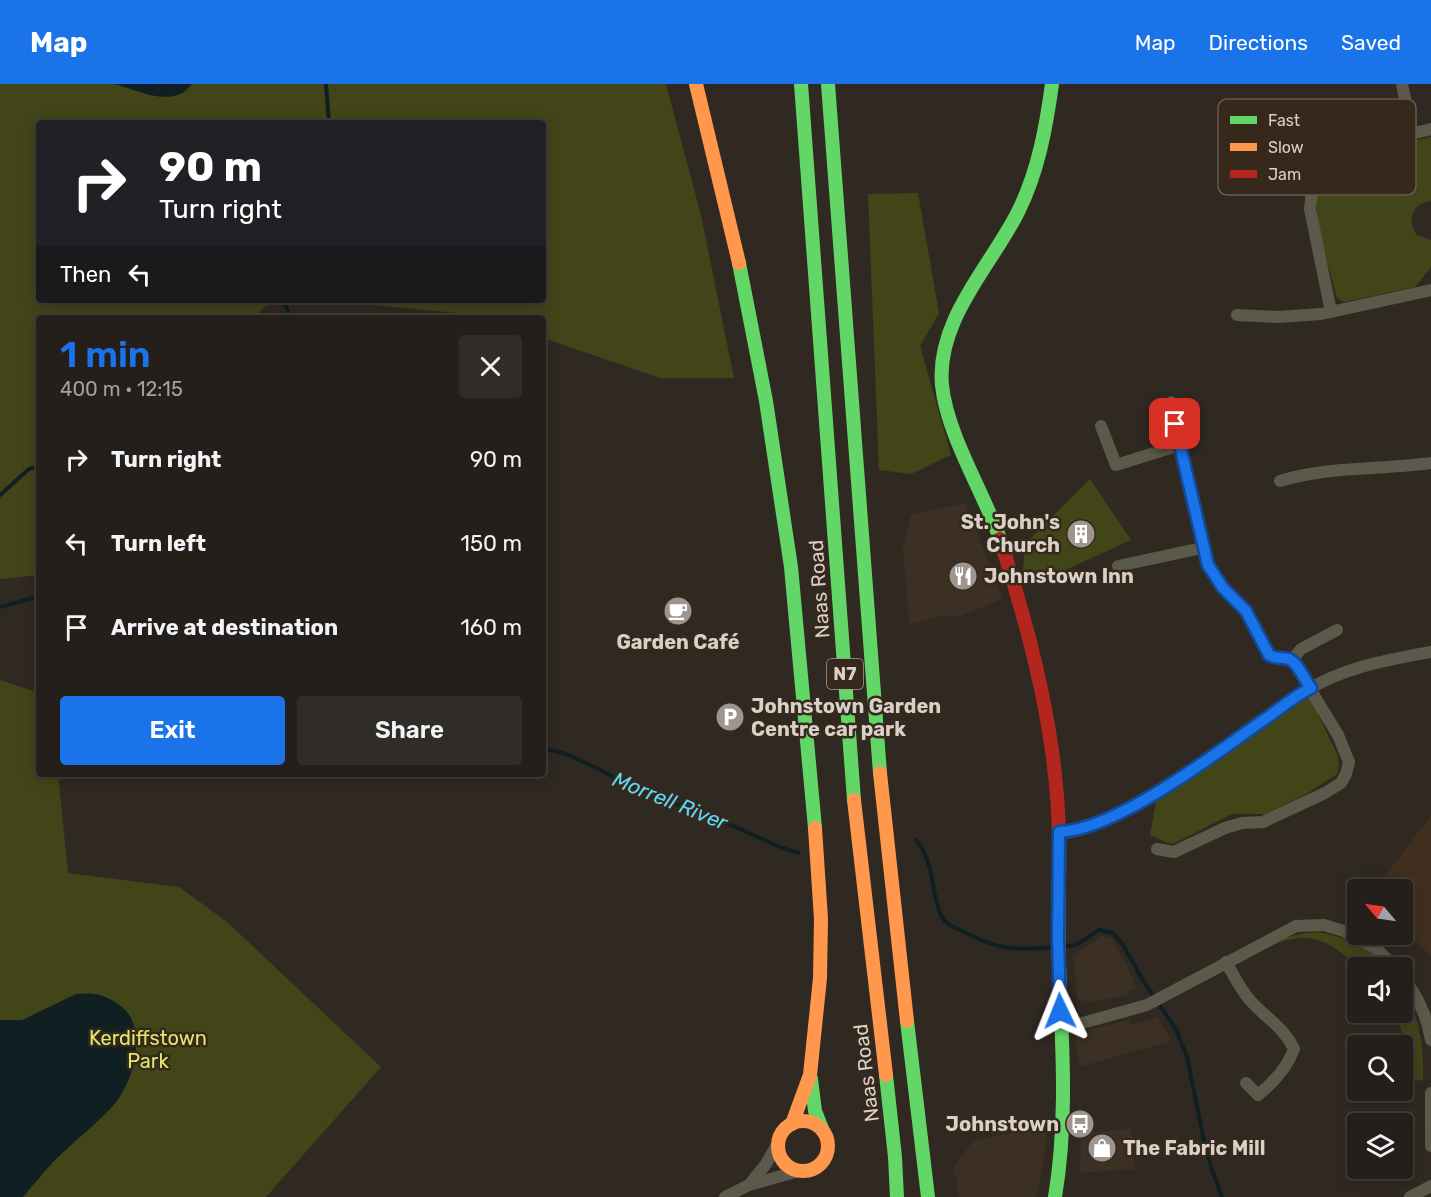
<!DOCTYPE html>
<html lang="en">
<head>
<meta charset="utf-8">
<style>
  :root { --surface:#241f1a; --page:#302c27; --text:#f1f3f6; --muted:#a3a2a2; --line:#413d39; --accent:#1a73e8 }
  body { margin:0; font-family:Rubik,sans-serif; background:var(--page); color:var(--text); height:100vh; display:flex; flex-direction:column; font-size:22px; white-space:nowrap }
  * { box-sizing:border-box; margin:0 }
  p { font-size:20px; color:var(--muted) }
  .icon { flex:none; width:33px; height:33px; fill:none; stroke:currentColor; stroke-width:2; stroke-linecap:round; stroke-linejoin:round }
  .map { position:relative; flex:1; overflow:hidden }
  .details { position:absolute; left:36px; top:231px; width:510px; height:462px; display:flex; flex-direction:column; background:var(--surface); border-radius:6px; box-shadow:0 3px 15px #0003,0 0 0 2px var(--line) }
  .details>* { flex:none }
  .hud { position:absolute; left:36px; top:36px; width:510px; height:183px; border-radius:6px; box-shadow:0 3px 15px #0003,0 0 0 2px var(--line); background:#202124; color:#fff; overflow:hidden }
  .needle { width:39px; rotate:299deg }
  .controls { position:absolute; left:1347px; top:795px; display:grid; gap:12px }
  .controls a { display:grid; place-items:center; width:66px; height:66px; border-radius:6px; background:var(--surface); box-shadow:0 3px 15px #0003,0 0 0 2px var(--line); font-size:30px }
  .pin { position:absolute; display:grid; place-items:center; width:51px; height:51px; color:#fff; margin:-26px; border-radius:12px; box-shadow:0 3px 9px #0006 }
  .me { position:absolute; width:66px; margin:-33px; rotate:358deg; stroke-linejoin:round; filter:drop-shadow(0 0 4px #0008) }
  .turn { display:flex; align-items:center; gap:21px; height:126px; padding:0 24px; font-size:27px }
  .turn .icon { width:78px; height:78px; stroke-width:2.5 }
  .turn b { display:block; font-size:42px; line-height:51px }
  .then { display:flex; align-items:center; height:57px; padding:0 24px; background:#0003; gap:12px; font-size:22px }
  .round { display:grid; place-items:center; flex:none; width:63px; height:63px; border-radius:6px; background:var(--page) }
  .overview { display:flex; align-items:center; justify-content:space-between; height:102px; padding:0 24px }
  h1 { font-size:36px; font-weight:600; line-height:45px; color:var(--accent) }
  .cta { display:flex; gap:12px; margin-top:auto; padding:12px 24px }
  .cta a { flex:1; height:69px; border-radius:6px; background:var(--accent); color:#fff; font-size:24px; font-weight:600; line-height:69px; text-align:center }
  .cta a+a { background:var(--page); color:var(--text) }
  ul { padding:0; list-style:none }
  li { display:flex; align-items:center; gap:18px; height:84px; padding:0 24px }
  li div { flex:1 }
  li b { display:block; font-size:22px }
  li em { font-style:normal }
  header { display:flex; align-items:center; gap:36px; box-sizing:border-box; height:84px; padding:0 30px; background:var(--accent); color:#fff }
  header strong { font-size:28px }
  nav { display:flex; gap:33px; margin-inline-start:auto; font-size:21px }
  .map>svg:first-child { display:block }
  .commercial { fill:#3b3023 }
  .built { fill:#402f1f }
  .green { fill:#424518 }
  .water { fill:#101f22 }
  .lines { fill:none; stroke-linecap:round; stroke-linejoin:round }
  .stream { stroke:#101f22; stroke-width:4 }
  .street { stroke:#5b5a4a; stroke-width:12 }
  .fast { stroke:#63d668; stroke-width:14 }
  .slow { stroke:#ff974d; stroke-width:14 }
  .jam { stroke:#b3261e; stroke-width:14 }
  .route-casing { stroke:#114b97; stroke-width:15 }
  .route { stroke:#1a73e8; stroke-width:10 }
  .labels { text-anchor:middle; stroke-width:5; stroke-linejoin:round; paint-order:stroke }
  .shield { fill:#36291c; stroke:#a89e94; stroke-width:1.5 }
  .shield-label { font-size:18px; font-weight:bold; fill:#d9d0c8 }
  .poi-label { font-size:20px; font-weight:bold; fill:#d9d0c8; stroke:#36291c; text-anchor:start }
  .street-label { font-size:20px; fill:#d9d0c8; stroke:#36291c }
  .park-label { font-size:20px; fill:#dfe86b; stroke:#36291c }
  .water-label { font-size:21px; font-style:italic; fill:#5cdafb; stroke:#36291c }
  .key { fill:#36291c; stroke:#675b50; stroke-width:1.5 }
  .key-label { font-size:16px; fill:#d9d0c8 }
</style>
</head>
<body>
<header>
<strong>Map</strong>
<nav><a>Map</a><a>Directions</a><a>Saved</a></nav>
</header>
<div class="map">
<svg width="1431" height="1113" viewBox="0 0 1431 1113">
  <rect width="100%" height="100%" fill="#302922"/>
  <!-- commercial -->
  <g class="commercial">
    <path d="M965,419L1003,515L958,533L942,531L909,541L903,463L911,430Z"/>
    <path d="M1101,852L1111,854L1129,885L1136,904L1125,911L1094,918L1078,916L1073,872Z"/>
    <path d="M1157,933L1172,957L1079,983L1075,949L1129,936L1133,941Z"/>
    <path d="M1033,1044L1041,1045L1047,1052L1042,1088L1036,1113H959L957,1096L952,1086L973,1057Z"/>
    <path d="M1131,1044L1135,1085L1080,1089L1081,1050Z"/>
  </g>
  <!-- built -->
  <path class="built" d="M1431,732V871L1403,848L1402,806L1375,805Z"/>
  <!-- green -->
  <g class="green">
    <path d="M0,0H666L701,131L734,294H660L543,254V234H487L478,231L321,216H543V39H39V216H278L264,223L254,234H39V491L0,495Z"/>
    <path d="M1431,53V117C1412,119 1406,136 1417,151L1431,156V183L1415,203L1344,218L1337,214C1331,189 1312,133 1318,110C1323,93 1338,76 1354,70C1375,61 1408,58 1431,53Z"/>
    <path d="M918,109L939,229L920,262L951,371L911,390L879,386L868,110Z"/>
    <path d="M1090,395L1131,456L1059,489L1021,501L1026,459Z"/>
    <path d="M0,596L39,609V690H58L68,789L179,803L226,837L381,983L266,1113H0Z"/>
    <path d="M1310,614L1338,672L1339,681L1337,690L1308,709L1266,730H1232L1175,759L1170,760L1150,751L1156,718L1300,617Z"/>
    <path d="M1317,848C1345,852 1367,862 1387,883C1379,883 1366,886 1359,883C1350,878 1342,868 1333,863C1299,841 1269,863 1238,880L1239,876C1266,861 1285,850 1317,848Z"/>
    <path d="M1403,906C1420,933 1424,965 1423,996L1413,997L1405,955L1394,929L1402,928Z"/>
  </g>
  <!-- water -->
  <g class="water">
    <path d="M115,0H192C174,25 139,7 115,0Z"/>
    <path d="M76,910C82,910 88,909 94,910C107,911 126,923 131,934C144,961 131,1003 111,1024C93,1043 72,1059 53,1078C43,1089 33,1101 23,1113H0V936H22Z"/>
  </g>
  <g class="lines">
    <!-- stream -->
    <g class="stream">
      <path d="M326,0L329,39"/>
      <path d="M284,216L290,234"/>
      <path d="M0,411L29,385L39,382"/>
      <path d="M0,523L39,512"/>
      <path d="M543,664L566,670L599,685L631,703L722,737L782,764L798,769"/>
      <path d="M916,756C935,779 930,803 940,829C944,840 954,843 964,848C999,866 1014,867 1053,863"/>
      <path d="M1064,862L1076,861L1099,846L1113,849L1123,861L1144,898L1176,945L1187,973L1204,1057L1212,1086L1222,1113"/>
    </g>
    <!-- street -->
    <g class="street">
      <path d="M1402,0L1412,49"/>
      <path d="M1331,228L1310,125L1312,107L1319,94L1333,76L1350,64L1431,45"/>
      <path d="M1237,231L1279,233L1321,230L1431,206"/>
      <path d="M1101,342L1116,381L1180,361"/>
      <path d="M1280,397C1329,382 1381,386 1431,379"/>
      <path d="M1118,482L1202,464"/>
      <path d="M1291,577L1301,565L1337,546"/>
      <path d="M1059,748C1089,747 1117,731 1143,716C1182,693 1219,667 1257,641C1273,629 1289,617 1306,607C1344,583 1388,576 1431,568"/>
      <path d="M1157,765L1174,768L1225,744L1242,739L1263,738L1325,709L1341,699L1346,690L1349,678L1338,651L1294,579C1286,573 1277,576 1269,571L1246,527L1223,504L1208,481L1171,318"/>
      <path d="M1226,878C1233,890 1240,905 1249,915C1264,933 1284,943 1294,965C1287,984 1273,999 1258,1011L1246,999"/>
      <path d="M1402,891C1417,912 1427,931 1431,956"/>
      <path d="M1061,945L1147,921L1296,842L1324,841L1344,847L1375,864L1397,884"/>
      <path d="M1431,1009V1062"/>
      <path d="M749,1101L766,1080L779,1057"/>
      <path d="M725,1113L749,1101L799,1087"/>
      <path d="M1410,1113L1431,1102"/>
    </g>
    <!-- fast -->
    <g class="fast">
      <path d="M801,0L854,716"/>
      <path d="M828,0L880,689"/>
      <path d="M739,179L766,317L791,483L815,744"/>
      <path d="M1000,455C983,407 947,351 942,301C936,236 991,182 1018,128C1038,88 1046,44 1052,0"/>
      <path d="M907,937L928,1113"/>
      <path d="M886,991L895,1073L897,1113"/>
      <path d="M811,995L815,1027L823,1047"/>
      <path d="M1055,1113C1068,1035 1062,959 1059,880C1057,839 1060,798 1059,756"/>
    </g>
    <!-- slow -->
    <g class="slow">
      <path d="M696,0L739,179"/>
      <path d="M880,689L907,937"/>
      <path d="M854,716L886,991"/>
      <circle cx="803" cy="1062" r="25"/>
      <path d="M792,1040L810,991L820,894L821,835L815,744"/>
    </g>
    <!-- jam -->
    <path class="jam" d="M1000,455C1031,552 1058,654 1059,756"/>
  </g>
  <g class="lines">
    <!-- route casing -->
    <g class="route-casing">
      <path id="route" d="M1060,927L1058,853L1059,748C1117,746 1216,669 1265,635C1280,625 1294,612 1311,604C1305,597 1298,579 1289,575C1282,573 1276,575 1269,571L1246,527L1223,504L1208,481L1175,340"/>
    </g>
    <!-- route -->
    <use href="#route" class="route"/>
  </g>
  <!-- icons -->
  <defs>
    <g id="building-disc" transform="scale(1.5)"><circle r="9.5" fill="#9e968e" stroke="#36291c"/><path d="M-4-6H4V6H1V3H-1V6H-4ZM-2.5-4.3h1.7v1.8h-1.7ZM.8-4.3h1.7v1.8H.8ZM-2.5-1h1.7V.8h-1.7ZM.8-1h1.7V.8H.8Z" fill="#fff"/></g>
    <g id="restaurant-disc" transform="scale(1.5)"><circle r="9.5" fill="#9e968e" stroke="#36291c"/><path d="M-5-6h1v4h1v-4h1v4h1v-4h1v5L-1.5 .5V6h-2V.5L-5-1ZM5-6V6H3V1.5H1.5Q1.5-4 5-6Z" fill="#fff"/></g>
    <g id="cafe-disc" transform="scale(1.5)"><circle r="9.5" fill="#9e968e" stroke="#36291c"/><path d="M-5.5-4.5H6V0H3Q3 3.5 0 3.5H-2.5Q-5.5 3.5-5.5 0ZM3-3.2v2h1.7v-2ZM-6 4.5H4V6H-6Z" fill="#fff"/></g>
    <g id="parking-disc" transform="scale(1.5)"><circle r="9.5" fill="#9e968e" stroke="#36291c"/><path d="M-3.5-5.5H1a3.5 3.5 0 0 1 0 7H-1V5.5H-3.5ZM-1-3.4V-.6H.8a1.4 1.4 0 0 0 0-2.8Z" fill="#fff"/></g>
    <g id="bus-disc" transform="scale(1.5)"><circle r="9.5" fill="#9e968e" stroke="#36291c"/><path d="M-5-6H5V4H4V6H2V4H-2V6H-4V4H-5ZM-3.5-4V0h7V-4ZM-3.5 1.2v1.5H-2V1.2ZM2 1.2v1.5H3.5V1.2Z" fill="#fff"/></g>
    <g id="shop-disc" transform="scale(1.5)"><circle r="9.5" fill="#9e968e" stroke="#36291c"/><path d="M-5-2.5h2.3a2.7 3.5 0 0 1 5.4 0H5L5.5 6h-11ZM-1.5-2.5h3a1.5 2.3 0 0 0-3 0Z" fill="#fff"/></g>
  </defs>
  <g fill-rule="evenodd">
    <use href="#building-disc" x="1081" y="450"/>
    <use href="#restaurant-disc" x="963" y="492"/>
    <use href="#cafe-disc" x="678" y="527"/>
    <use href="#parking-disc" x="730" y="633"/>
    <use href="#bus-disc" x="1080" y="1040"/>
    <use href="#shop-disc" x="1102" y="1064"/>
  </g>
  <g class="labels">
    <!-- shield labels -->
    <rect class="shield" x="827" y="575" width="36" height="30" rx="4.5"/>
    <g class="shield-label">
      <text x="845" y="596">N7</text>
    </g>
    <!-- poi labels -->
    <g class="poi-label">
      <text x="1060" y="445" text-anchor="end">St. John's<tspan x="1060" dy="23">Church</tspan></text>
      <text x="984" y="499">Johnstown Inn</text>
      <text x="678" y="565" text-anchor="middle">Garden Café</text>
      <text x="751" y="629">Johnstown Garden<tspan x="751" dy="23">Centre car park</tspan></text>
      <text x="1059" y="1047" text-anchor="end">Johnstown</text>
      <text x="1123" y="1071">The Fabric Mill</text>
    </g>
    <!-- street labels -->
    <g class="street-label">
      <text transform="translate(819 505) rotate(-94)" y="7">Naas Road</text>
      <text transform="translate(866 989) rotate(-97)" y="7">Naas Road</text>
    </g>
    <!-- park labels -->
    <g class="park-label">
      <text x="148" y="961">Kerdiffstown<tspan x="148" dy="23">Park</tspan></text>
    </g>
    <!-- water labels -->
    <g class="water-label">
      <text transform="translate(670 717) rotate(22)" y="7">Morrell River</text>
    </g>
  </g>
  <!-- legend -->
  <rect x="1218" y="15" width="198" height="96" rx="9" class="key"/>
  <rect x="1230" y="32" width="27" height="8" fill="#63d668"/>
  <rect x="1230" y="59" width="27" height="8" fill="#ff974d"/>
  <rect x="1230" y="86" width="27" height="8" fill="#b3261e"/>
  <g class="key-label">
    <text x="1268" y="42">Fast</text>
    <text x="1268" y="69">Slow</text>
    <text x="1268" y="96">Jam</text>
  </g>
</svg>
<div class="controls">
<a><svg class="needle" viewBox="-14 -14 28 28"><path d="M0-13l5 13h-10z" fill="#e53935"/><path d="M0 13l5-13h-10z" fill="#a3a2a2"/></svg></a>
<a><svg class="icon" aria-label="sound" viewBox="0 0 24 24"><path d="M4 9h4l5-4v14l-5-4H4zM17 9q2 3 0 6"/></svg></a>
<a><svg class="icon" aria-label="search" viewBox="0 0 24 24"><circle cx="10" cy="10" r="6"/><path d="M15 15l6 6"/></svg></a>
<a><svg class="icon" aria-label="layers" viewBox="0 0 24 24"><path d="M12 4l9 5-9 5-9-5zM3 14l9 5 9-5"/></svg></a>
</div>
<div class="pin" style="left:1175px;top:340px;background:#d93025"><svg class="icon" aria-label="arrive" viewBox="0 0 24 24"><path d="M6 21V4h12l-3 4 3 4H6"/></svg></div>
<svg class="me" style="left:1060px;top:927px" viewBox="-20 -20 40 40"><path d="M0-17L14 15 0 8-14 15z" fill="#1a73e8" stroke="#fff" stroke-width="4"/></svg>
<div class="hud">
<div class="turn"><svg class="icon" aria-label="right" viewBox="0 0 24 24"><path d="M7 20v-9h11M14 6l5 5-5 5"/></svg><div><b>90 m</b>Turn right</div></div>
<div class="then">Then<svg class="icon" aria-label="left" viewBox="0 0 24 24"><path d="M17 20v-9H6M10 6l-5 5 5 5"/></svg></div>
</div>
<section class="details">
<div class="overview"><div><h1>1 min</h1><p>400 m · 12:15</p></div><a class="round"><svg class="icon" aria-label="close" viewBox="0 0 24 24"><path d="M6 6l12 12M18 6L6 18"/></svg></a></div>
<ul>
<li><svg class="icon" aria-label="right" viewBox="0 0 24 24"><path d="M7 20v-9h11M14 6l5 5-5 5"/></svg><div><b>Turn right</b></div><em>90 m</em></li>
<li><svg class="icon" aria-label="left" viewBox="0 0 24 24"><path d="M17 20v-9H6M10 6l-5 5 5 5"/></svg><div><b>Turn left</b></div><em>150 m</em></li>
<li><svg class="icon" aria-label="arrive" viewBox="0 0 24 24"><path d="M6 21V4h12l-3 4 3 4H6"/></svg><div><b>Arrive at destination</b></div><em>160 m</em></li>
</ul>
<div class="cta"><a>Exit</a><a>Share</a></div>
</section>
</div>
</body>
</html>
